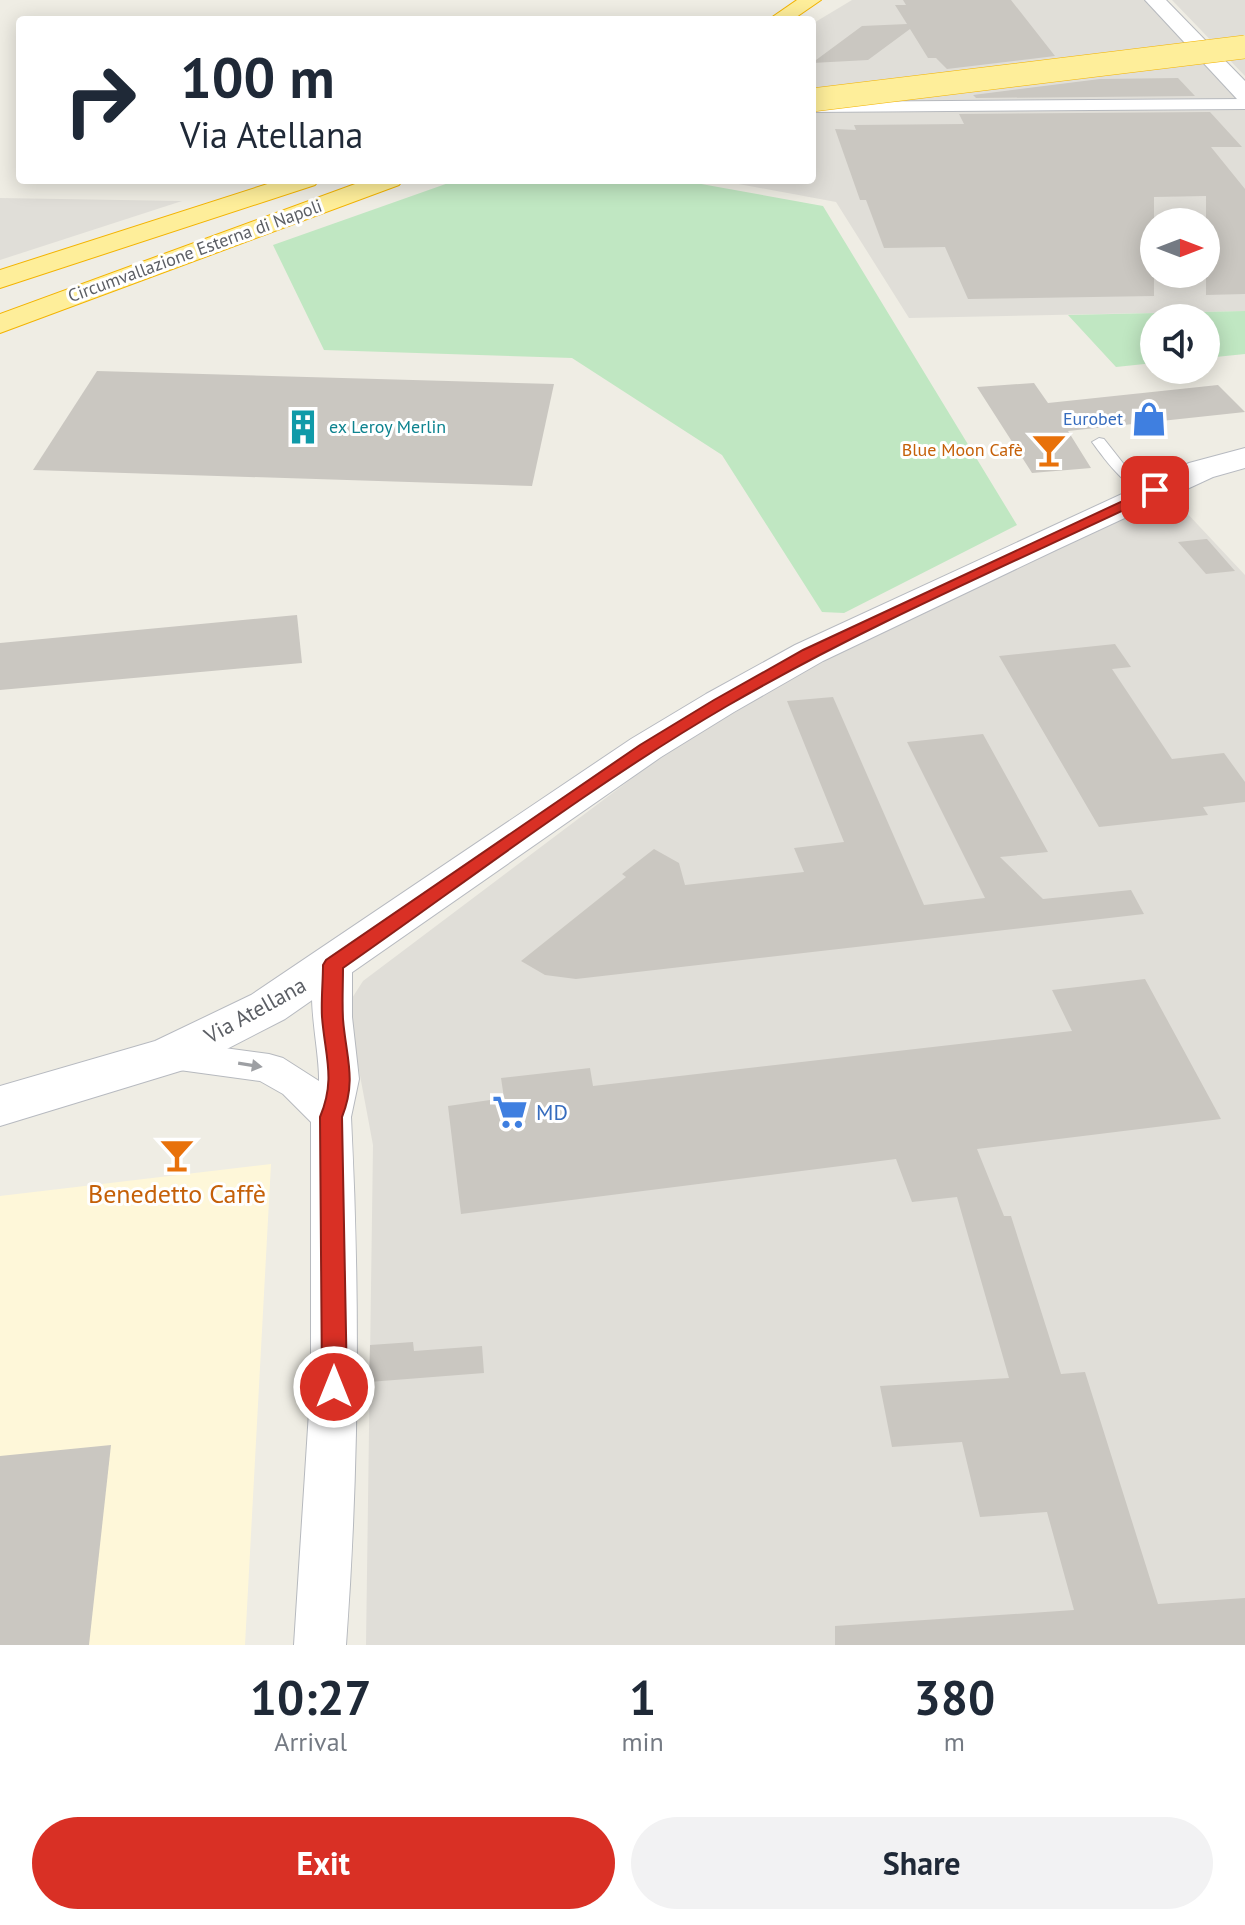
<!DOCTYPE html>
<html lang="en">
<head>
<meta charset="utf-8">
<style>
  :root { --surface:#fff; --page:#f2f2f3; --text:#1f2937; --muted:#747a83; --accent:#d93025 }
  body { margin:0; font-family:"PT Sans",sans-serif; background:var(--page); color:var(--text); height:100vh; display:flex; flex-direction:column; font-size:30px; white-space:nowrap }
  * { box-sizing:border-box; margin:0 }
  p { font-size:26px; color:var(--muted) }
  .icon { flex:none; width:44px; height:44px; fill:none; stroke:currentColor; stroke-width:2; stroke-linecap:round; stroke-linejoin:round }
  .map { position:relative; height:1645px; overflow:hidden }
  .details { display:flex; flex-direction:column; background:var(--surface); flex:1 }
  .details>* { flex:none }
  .top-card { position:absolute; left:16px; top:16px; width:800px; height:168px; border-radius:8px; box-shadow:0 4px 20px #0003; background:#fff; color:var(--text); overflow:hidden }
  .needle { width:52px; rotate:90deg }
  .tools { position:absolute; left:1140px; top:208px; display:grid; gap:16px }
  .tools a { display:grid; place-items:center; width:80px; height:80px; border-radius:50%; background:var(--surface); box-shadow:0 4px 20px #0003; font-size:40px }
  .pin { position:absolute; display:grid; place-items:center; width:68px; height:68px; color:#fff; margin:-34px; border-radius:16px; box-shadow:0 4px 12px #0006 }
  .me { position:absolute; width:88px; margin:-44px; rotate:0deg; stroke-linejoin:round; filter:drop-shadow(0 0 6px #0008) }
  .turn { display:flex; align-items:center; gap:28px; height:168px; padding:0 32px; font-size:36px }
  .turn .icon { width:104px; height:104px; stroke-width:2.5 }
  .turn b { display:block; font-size:56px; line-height:68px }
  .eta { display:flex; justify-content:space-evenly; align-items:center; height:136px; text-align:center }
  .eta b { font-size:48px; font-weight:600; line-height:56px }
  .cta { display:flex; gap:16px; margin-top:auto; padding:16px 32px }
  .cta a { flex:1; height:92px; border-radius:48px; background:var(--accent); color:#fff; font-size:32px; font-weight:600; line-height:92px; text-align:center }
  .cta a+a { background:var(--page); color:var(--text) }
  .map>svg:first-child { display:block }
  .commercial { fill:#fef7d9 }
  .industrial { fill:#e0ded8; fill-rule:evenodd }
  .green { fill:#c0e7c2 }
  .building { fill:#cac7c1 }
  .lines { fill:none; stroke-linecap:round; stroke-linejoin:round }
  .service-casing { stroke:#b6b9be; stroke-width:2 }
  .minor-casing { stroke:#b6b9be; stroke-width:2 }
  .tertiary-casing { stroke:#b6b9be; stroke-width:2 }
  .secondary-casing { stroke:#b7bac0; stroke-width:2 }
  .trunk-casing { stroke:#f3b300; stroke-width:2 }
  .service { fill:#fff; fill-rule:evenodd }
  .minor { fill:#fff; fill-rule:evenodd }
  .tertiary { fill:#fff; fill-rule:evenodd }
  .secondary { fill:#fff; fill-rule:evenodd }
  .trunk { fill:#feee9a; fill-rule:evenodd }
  .trunk-bridge-casing { stroke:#f3b300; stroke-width:24; stroke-linecap:butt }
  .trunk-bridge { stroke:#feee9a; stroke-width:23 }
  .oneway { fill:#9d9fa3 }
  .route { fill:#d93025; stroke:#8d1f18; stroke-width:2 }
  .labels { text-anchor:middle; stroke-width:6; stroke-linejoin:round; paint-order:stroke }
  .far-street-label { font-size:18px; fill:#5c5f65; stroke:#fff }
  .far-shop-label { font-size:18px; fill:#366cbe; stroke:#fff; text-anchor:end }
  .far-culture-label { font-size:18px; fill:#0d838f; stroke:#fff; text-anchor:start }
  .far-food-label { font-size:18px; fill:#c56008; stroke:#fff; text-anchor:end }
  .street-label { font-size:22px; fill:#5c5f65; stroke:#fff }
  .shop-label { font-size:22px; fill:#366cbe; stroke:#fff; text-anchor:start }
  .near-food-label { font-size:26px; fill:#c56008; stroke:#fff }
</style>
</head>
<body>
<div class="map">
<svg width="1245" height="1645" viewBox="0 0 1245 1645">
  <rect width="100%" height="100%" fill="#efede4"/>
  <!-- commercial -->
  <path class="commercial" d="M271,1164L245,1645H0V1196Z"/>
  <!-- industrial -->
  <g class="industrial">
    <path d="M852,0H1145L1245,107V311L909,318L836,202L717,180H812V24ZM1154,222H1206V274H1154Z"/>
    <path d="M1172,0H1245V76L1200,29Z"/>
    <path d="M0,198L182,201L0,260Z"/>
    <path d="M1169,494L1245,575V1645H366L373,1145L347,1006L363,981L659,758L813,664Z"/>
  </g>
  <!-- green -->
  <g class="green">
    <path d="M457,180H679L823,206L1017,525L844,613L822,612L722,455L572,358L324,350L273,245Z"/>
    <path d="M1245,311V354L1206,358V318H1154V363L1116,367L1068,315Z"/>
  </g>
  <!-- building -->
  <g class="building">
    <path d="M903,0H1011L1055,56L947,69L936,58H928L910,29L868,60L812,63L862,26L907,24L895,5H906Z"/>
    <path d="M1178,78L1195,96L976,98L973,95L1100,79Z"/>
    <path d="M1210,112L1242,147H1211L1245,189V294L1206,295V196L1154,197V296L968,299L945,247L884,248L866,200H860L835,129L856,130L854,125L964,124L959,114Z"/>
    <path d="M97,371L554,384L532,486L33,470Z"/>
    <path d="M1034,383L1048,403L1218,385L1245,412L1068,431L1091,468L1032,473L977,387Z"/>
    <path d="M1206,539H1207L1235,571L1206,574L1178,542Z"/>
    <path d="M297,615L302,663L0,690V643Z"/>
    <path d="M1115,644L1131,667L1112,669L1172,759L1224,753L1245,782V802L1203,807L1208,815L1099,827L999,656Z"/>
    <path d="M833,697L924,905L985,898L907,742L983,734L1048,852L1000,857L1043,899L1131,890L1144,914L576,979L545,975L521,961L626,877L622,874L654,849L679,863L685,885L804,872L794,848L844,842L787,701Z"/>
    <path d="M1145,979L1221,1119L977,1149L1004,1216H1011L1061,1374L1085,1372L1158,1604L1245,1598V1645H835V1626L1074,1610L1047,1512L980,1517L962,1442L892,1447L880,1386L1009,1378L957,1197L912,1202L896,1159L461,1214L448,1106L504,1098L501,1078L590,1068L593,1086L1072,1031L1052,990Z"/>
    <path d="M413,1342L414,1351L482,1346L484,1373L369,1382L370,1345Z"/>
    <path d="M111,1445L89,1645H0V1456Z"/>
  </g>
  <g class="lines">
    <!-- service casing -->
    <g class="service-casing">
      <path id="service" d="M1099,438L1104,439L1130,472L1160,487V493C1130,497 1108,463 1092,442Z"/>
    </g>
    <!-- minor casing -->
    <g class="minor-casing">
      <g id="minor">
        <path d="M1245,99V109L812,112V102Z"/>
        <path d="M333,952L346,956L352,965V1017L359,1079L351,1117C360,1293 359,1469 346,1645H294L311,1381V1122L283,1094L260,1081L172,1069L158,1065L152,1055L158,1045L172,1041L269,1054L283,1058L319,1081C320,1047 302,986 320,956Z"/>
      </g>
    </g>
    <!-- tertiary casing -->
    <g class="tertiary-casing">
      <path id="tertiary" d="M1145,0H1166L1245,81V101L1237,99Z"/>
    </g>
    <!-- secondary casing -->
    <g class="secondary-casing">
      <path id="secondary" d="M1245,448V468L1213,477L1058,549L823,661L734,712L661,757L285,1019L190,1068L0,1126V1086L155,1041L251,995L631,739L706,694L795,645L1189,463Z"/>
    </g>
    <!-- trunk casing -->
    <g class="trunk-casing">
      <g id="trunk">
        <path d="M797,0H821L792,20H768Z"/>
        <path d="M280,180H319L315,185L0,288V270Z"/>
        <path d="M366,180H403L399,185L0,333V314Z"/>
      </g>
    </g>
    <!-- service -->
    <use href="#service" class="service"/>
    <!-- minor -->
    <use href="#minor" class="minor"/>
    <!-- tertiary -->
    <use href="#tertiary" class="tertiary"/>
    <!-- secondary -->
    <use href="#secondary" class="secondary"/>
    <!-- trunk -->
    <use href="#trunk" class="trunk"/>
    <!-- trunk-bridge casing -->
    <g class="trunk-bridge-casing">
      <path id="trunk-bridge" d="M812,100L1245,47"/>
    </g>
    <!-- trunk-bridge -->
    <use href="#trunk-bridge" class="trunk-bridge"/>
  </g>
  <!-- one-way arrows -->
  <defs><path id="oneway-solid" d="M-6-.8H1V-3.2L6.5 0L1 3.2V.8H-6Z" transform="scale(2)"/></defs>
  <use class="oneway" href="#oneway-solid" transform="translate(250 1065) rotate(9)"/>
  <!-- route -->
  <path class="route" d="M1155,486L1160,487V493C1015,562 866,625 727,706C593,784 469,880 343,968C343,985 342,1002 343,1019C346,1057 357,1080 342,1117L347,1387L343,1394L334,1398L326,1394L322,1387L320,1117C336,1079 325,1056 322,1017C321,1000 323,982 323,965L326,960L640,745L714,700L803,650Z"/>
  <!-- icons -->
  <defs>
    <g id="shop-bare" transform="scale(2.76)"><path d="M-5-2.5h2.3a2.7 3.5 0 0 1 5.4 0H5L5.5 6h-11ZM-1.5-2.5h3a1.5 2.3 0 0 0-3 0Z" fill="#3f7fe0" stroke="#fff" stroke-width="2.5" paint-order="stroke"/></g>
    <g id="building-bare" transform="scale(2.76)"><path d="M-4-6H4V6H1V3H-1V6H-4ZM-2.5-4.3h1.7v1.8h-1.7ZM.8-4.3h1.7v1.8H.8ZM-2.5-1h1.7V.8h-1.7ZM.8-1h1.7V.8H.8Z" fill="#0f9aa8" stroke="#fff" stroke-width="2.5" paint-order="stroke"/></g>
    <g id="bar-bare" transform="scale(2.76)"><path d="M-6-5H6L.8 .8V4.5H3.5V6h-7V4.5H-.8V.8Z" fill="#e8710a" stroke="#fff" stroke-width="2.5" paint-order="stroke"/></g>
    <g id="supermarket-bare" transform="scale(2.76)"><path d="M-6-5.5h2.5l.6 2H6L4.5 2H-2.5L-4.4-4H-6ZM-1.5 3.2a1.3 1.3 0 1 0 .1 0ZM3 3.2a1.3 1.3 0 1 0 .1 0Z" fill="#3f7fe0" stroke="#fff" stroke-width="2.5" paint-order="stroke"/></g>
  </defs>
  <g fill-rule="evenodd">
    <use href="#shop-bare" x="1149" y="419"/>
    <use href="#building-bare" x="303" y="427"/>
    <use href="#bar-bare" x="1049" y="450"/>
    <use href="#supermarket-bare" x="510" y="1112"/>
    <use href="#bar-bare" x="177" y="1155"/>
  </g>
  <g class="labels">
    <!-- far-street labels -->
    <g class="far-street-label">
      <text transform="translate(195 251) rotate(-20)" y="6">Circumvallazione Esterna di Napoli</text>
    </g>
    <!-- far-shop labels -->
    <g class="far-shop-label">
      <text x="1123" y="425">Eurobet</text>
    </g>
    <!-- far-culture labels -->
    <g class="far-culture-label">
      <text x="329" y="433">ex Leroy Merlin</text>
    </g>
    <!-- far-food labels -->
    <g class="far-food-label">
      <text x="1023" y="456">Blue Moon Cafè</text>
    </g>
    <!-- street labels -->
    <g class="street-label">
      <text transform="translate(255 1010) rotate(-29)" y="8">Via Atellana</text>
    </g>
    <!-- shop labels -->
    <g class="shop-label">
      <text x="536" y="1120">MD</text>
    </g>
    <!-- near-food labels -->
    <g class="near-food-label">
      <text x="177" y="1203">Benedetto Caffè</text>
    </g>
  </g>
</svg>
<div class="tools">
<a><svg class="needle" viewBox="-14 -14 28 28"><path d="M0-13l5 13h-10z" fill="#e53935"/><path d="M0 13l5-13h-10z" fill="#747a83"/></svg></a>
<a><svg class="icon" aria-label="sound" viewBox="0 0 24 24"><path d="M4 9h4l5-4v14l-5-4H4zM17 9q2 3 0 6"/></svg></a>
</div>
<div class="pin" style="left:1155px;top:490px;background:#d93025"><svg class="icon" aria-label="arrive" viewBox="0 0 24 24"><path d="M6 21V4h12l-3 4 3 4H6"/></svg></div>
<svg class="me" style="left:334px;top:1387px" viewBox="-20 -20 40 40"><circle r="17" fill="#d93025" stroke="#fff" stroke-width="3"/><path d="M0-11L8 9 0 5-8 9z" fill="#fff"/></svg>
<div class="top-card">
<div class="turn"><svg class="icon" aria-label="right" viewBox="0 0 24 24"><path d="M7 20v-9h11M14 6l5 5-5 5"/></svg><div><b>100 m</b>Via Atellana</div></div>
</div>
</div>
<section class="details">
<div class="eta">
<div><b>10:27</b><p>Arrival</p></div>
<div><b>1</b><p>min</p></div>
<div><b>380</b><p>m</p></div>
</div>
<div class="cta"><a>Exit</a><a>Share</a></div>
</section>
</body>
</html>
